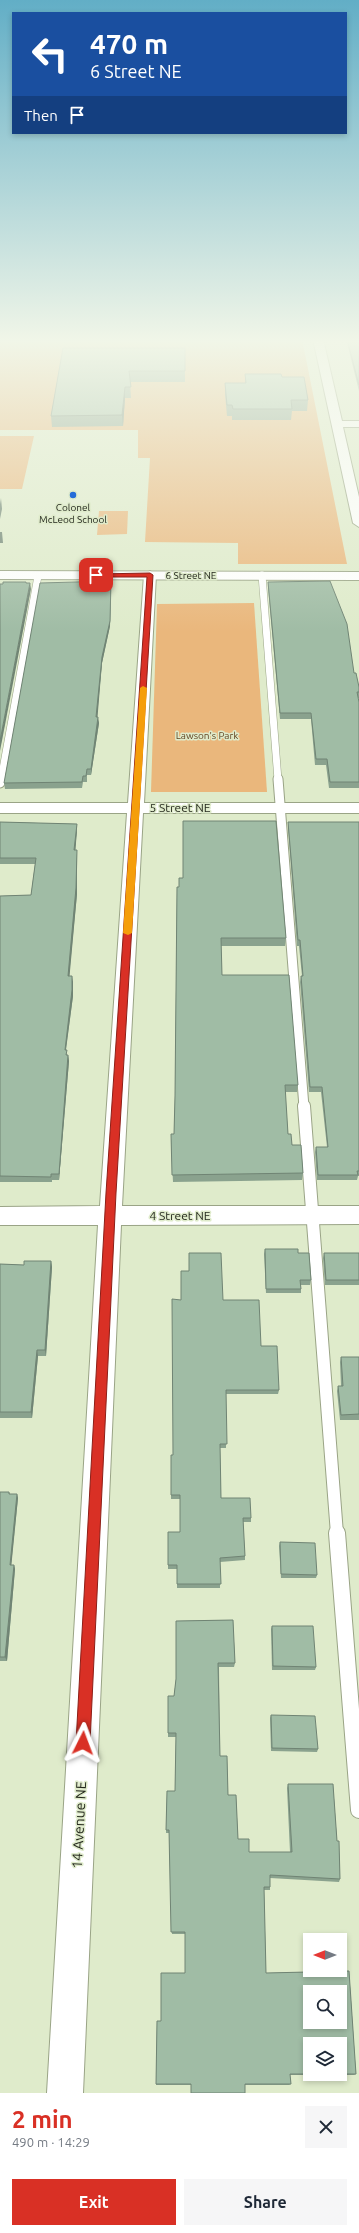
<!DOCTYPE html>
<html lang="en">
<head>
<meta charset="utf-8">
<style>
  :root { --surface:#fff; --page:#f6f6f7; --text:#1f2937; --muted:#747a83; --accent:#d93025 }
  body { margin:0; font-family:Ubuntu,sans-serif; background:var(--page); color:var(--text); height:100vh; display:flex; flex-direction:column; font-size:15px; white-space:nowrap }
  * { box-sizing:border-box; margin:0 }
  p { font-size:13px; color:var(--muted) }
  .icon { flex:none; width:22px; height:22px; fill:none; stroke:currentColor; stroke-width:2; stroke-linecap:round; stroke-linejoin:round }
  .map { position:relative; height:2093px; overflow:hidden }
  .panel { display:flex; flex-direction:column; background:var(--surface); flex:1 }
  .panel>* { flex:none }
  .hud { position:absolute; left:12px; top:12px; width:335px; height:122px; border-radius:0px; box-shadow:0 2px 6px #0003; background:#1a4fa0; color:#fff; overflow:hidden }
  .needle { width:26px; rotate:270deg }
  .controls { position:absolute; left:303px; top:1933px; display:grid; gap:8px }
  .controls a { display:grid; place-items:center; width:44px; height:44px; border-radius:0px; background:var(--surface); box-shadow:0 2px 6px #0003; font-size:20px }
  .pin { position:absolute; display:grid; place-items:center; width:34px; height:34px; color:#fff; margin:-17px; border-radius:8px; box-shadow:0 2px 6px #0006 }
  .me { position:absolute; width:44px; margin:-22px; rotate:3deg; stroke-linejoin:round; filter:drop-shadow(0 0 3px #0008) }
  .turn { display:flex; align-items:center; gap:14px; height:84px; padding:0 12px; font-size:18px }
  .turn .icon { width:52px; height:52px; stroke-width:2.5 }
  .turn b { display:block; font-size:28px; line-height:34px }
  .then { display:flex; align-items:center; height:38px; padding:0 12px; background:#0003; gap:8px; font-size:15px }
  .round { display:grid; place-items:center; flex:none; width:42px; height:42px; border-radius:0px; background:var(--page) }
  .overview { display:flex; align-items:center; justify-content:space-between; height:68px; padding:0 12px }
  h1 { font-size:24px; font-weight:700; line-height:30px; color:var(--accent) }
  .action { display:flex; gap:8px; margin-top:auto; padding:8px 12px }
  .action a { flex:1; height:46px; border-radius:0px; background:var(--accent); color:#fff; font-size:16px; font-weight:700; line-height:46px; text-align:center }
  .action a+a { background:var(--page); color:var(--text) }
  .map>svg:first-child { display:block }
  .green { fill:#eab77c }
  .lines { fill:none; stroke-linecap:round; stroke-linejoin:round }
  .service-far3-casing { stroke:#9aa486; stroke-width:8 }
  .service-far2-casing { stroke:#9aa486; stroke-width:11 }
  .service-far1-casing { stroke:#9aa486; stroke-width:14 }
  .service-casing { stroke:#9aa486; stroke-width:18 }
  .minor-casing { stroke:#9aa486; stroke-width:2 }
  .tertiary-casing { stroke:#9aa486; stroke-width:2 }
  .service-far3 { stroke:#fff; stroke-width:7 }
  .service-far2 { stroke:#fff; stroke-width:9 }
  .service-far1 { stroke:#fff; stroke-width:12 }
  .service { stroke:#fff; stroke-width:16 }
  .minor { fill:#fff; fill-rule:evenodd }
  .tertiary { fill:#fff; fill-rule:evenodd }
  .wall { fill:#8aa28e; fill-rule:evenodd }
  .shaded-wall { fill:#708474 }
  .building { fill:#a0bca5; stroke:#708474; fill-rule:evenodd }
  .route { fill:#d93025; stroke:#8d1f18 }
  .slow { fill:#f59e0b }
  .poi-dot { fill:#256cd8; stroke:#dfebcb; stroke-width:1.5 }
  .labels { text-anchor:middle; stroke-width:3; stroke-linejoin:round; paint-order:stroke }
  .far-poi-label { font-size:10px; fill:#25291e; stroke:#dfebcb }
  .far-street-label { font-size:10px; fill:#25291e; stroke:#dfebcb }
  .far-park-label { font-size:10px; fill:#624523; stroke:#dfebcb }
  .street-label { font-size:12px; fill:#25291e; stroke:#dfebcb }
  .near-street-label { font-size:14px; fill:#25291e; stroke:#dfebcb }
</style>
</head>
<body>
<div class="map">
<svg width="359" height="2093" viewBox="0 0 359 2093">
  <rect width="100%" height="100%" fill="#dfebcb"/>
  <!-- green -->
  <g class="green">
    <path d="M0,339H302L347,564H238V543L145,542L150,458H138V430H0Z"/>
    <path d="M0,436H34L22,489H0Z"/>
    <path d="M99,511H128L127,534L97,535Z"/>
    <path d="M254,603L267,792H151L157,604Z"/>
  </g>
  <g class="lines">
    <!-- service-far3 casing -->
    <g class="service-far3-casing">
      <g id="service-far3">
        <path d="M262,575L278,780"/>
        <path d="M1,780L38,576"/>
      </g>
    </g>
    <!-- service-far2 casing -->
    <g class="service-far2-casing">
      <g id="service-far2">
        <path d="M278,779L304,1107"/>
        <path d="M0,783L1,779"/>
      </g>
    </g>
    <!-- service-far1 casing -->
    <g class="service-far1-casing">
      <path id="service-far1" d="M304,1106L337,1534"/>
    </g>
    <!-- service casing -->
    <g class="service-casing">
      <path id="service" d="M337,1533L359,1810"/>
    </g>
    <!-- minor casing -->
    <g class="minor-casing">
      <g id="minor">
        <path d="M313,339H323L342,421H359V427H343L359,497V527L353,523Z"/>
        <path d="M150,571L156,575L144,803H359V813H143L122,1206H359V1224L121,1225L83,2093H47L98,1225H0V1207L100,1206L127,813H0V803H128L144,575Z"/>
      </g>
    </g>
    <!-- tertiary casing -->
    <g class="tertiary-casing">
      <path id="tertiary" d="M0,571L359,572V580L0,579Z"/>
    </g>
    <!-- service-far3 -->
    <use href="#service-far3" class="service-far3"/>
    <!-- service-far2 -->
    <use href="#service-far2" class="service-far2"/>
    <!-- service-far1 -->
    <use href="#service-far1" class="service-far1"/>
    <!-- service -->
    <use href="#service" class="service"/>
    <!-- minor -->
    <use href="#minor" class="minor"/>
    <!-- tertiary -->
    <use href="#tertiary" class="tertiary"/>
  </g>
  <!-- wall -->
  <g class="wall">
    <path d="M346,339H359V391Z"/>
    <path d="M63,348H185V382H130L131,398H125L123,426L52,427L51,416Z"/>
    <path d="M245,374L282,377L308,400L307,411H292L291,420H232V416H227L225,394V383H245Z"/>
    <path d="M111,581L110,626L102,663L97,717L99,723L91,775H87V782H83L82,788L5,789L4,783Z"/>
    <path d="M268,582L354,673L359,687V698H358L359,702V788H329L326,765H315L311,719H280L268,587Z"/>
    <path d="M0,822L77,824V830L75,850L77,856V894L69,976L73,982V996L66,1050L67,1055H68L69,1061L59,1180H52V1182H0V896L31,895L35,864H0Z"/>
    <path d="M288,822H359V1176H358L357,1180H317L315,1152L316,1147H327L321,1092H309L300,982L301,976H302L299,946H297L288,828Z"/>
    <path d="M177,887L286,938L285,946H221L222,975L298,1085L297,1092H285L288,1134L303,1173L302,1180L173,1182L171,1141L174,1134L175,1096Z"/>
    <path d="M265,1249L298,1253L311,1280L310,1285H301V1293H266L264,1254Z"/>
    <path d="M324,1253H359V1285H325L323,1258Z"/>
    <path d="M51,1261L52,1267L46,1356H38L32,1418H0V1264L24,1265Z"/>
    <path d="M223,1300L261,1346L279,1390L278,1394H226V1448H220L221,1498L251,1518V1522H243L245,1556V1560L220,1562V1588H177V1569H168V1532H180V1499H171V1455H173Z"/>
    <path d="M341,1357H359V1420H340L337,1391L338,1386H341L340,1362Z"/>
    <path d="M0,1492H9L10,1494H17L18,1498L11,1565H14L15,1569L7,1661H0Z"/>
    <path d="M280,1542L317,1575L316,1578H281L279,1546Z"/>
    <path d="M233,1620L235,1663L234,1667H219L220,1756H227L228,1795H236L238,1839H249V1852H290L287,1788L288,1784H333L337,1841H339L340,1879L339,1882L270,1878V1890H264L266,1973L349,1971L356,2074L354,2075H290L291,2084L289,2085H245V2093H191V2085H156V2084L157,2021H161V1973H185V1934H172L169,1833H166L167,1791H175L176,1737H168V1696H174L176,1679V1621ZM310,1992H340V2022H310ZM310,2044H340V2074H310Z"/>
    <path d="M272,1626L316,1667L315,1670H272L271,1629Z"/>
    <path d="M271,1715L318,1749L317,1752L271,1751L270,1718Z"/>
  </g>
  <!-- shaded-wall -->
  <g class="shaded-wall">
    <path d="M125,387V398L123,426L122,415Z"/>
    <path d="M1,498L2,509L0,519V504Z"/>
    <path d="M0,532H2L3,543H0Z"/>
    <path d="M111,581L110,626L102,663L97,723L96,717L102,657Z"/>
    <path d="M30,583L31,589L0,751V741Z"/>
    <path d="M98,717L99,723L91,775V769Z"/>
    <path d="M77,824V830L75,856L74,850Z"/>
    <path d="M77,850V894L69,982L68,976Z"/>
    <path d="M72,976L73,982V996L65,1056V1050Z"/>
    <path d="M68,1055L69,1061L59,1180V1174Z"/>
    <path d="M51,1261L52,1267L46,1356L45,1350Z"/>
    <path d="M37,1350L38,1356L32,1418L31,1412Z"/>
    <path d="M17,1494L18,1498L11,1569L10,1565Z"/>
    <path d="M14,1565L15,1569L7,1661L5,1657Z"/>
  </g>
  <!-- building -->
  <g class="building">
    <path d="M347,339H359V385Z"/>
    <path d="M63,348H185V371H129L131,387H125L122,415L51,416Z"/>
    <path d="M245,374H281L282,377H304L308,400H291L292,409H233L232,405H227L225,383H246Z"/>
    <path d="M111,581L110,621L102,657L96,717H98L91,769H87L86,776H83L82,782L4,783L40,583Z"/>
    <path d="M330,581L347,624L354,673H356L359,687V692H357L359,702V782H330L327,759H316L311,713H280L268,582Z"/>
    <path d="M3,582H26V583H30L0,741V584H3Z"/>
    <path d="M183,821H276L286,938H221L222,975H289L298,1085H285L288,1134H291L292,1145H301L303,1173L172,1175L171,1134H174L175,1096L177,887H179V878H183Z"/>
    <path d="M0,822L77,824L74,850H77L76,888L68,976H72V990L65,1050H67L66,1055H68L59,1174H51V1177L0,1176V896L31,895L36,858H0Z"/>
    <path d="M288,822H359V1171H357L358,1175H318L316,1147H328L322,1087H310L301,976H303L300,940H298Z"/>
    <path d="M265,1249H298V1253H309L311,1280H300L301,1289H266Z"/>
    <path d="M189,1253H221L223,1300H259L261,1346H277L279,1390H226L227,1444H220L221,1498H250L251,1518H243L245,1556L220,1558L221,1584H177V1565H168V1532H180V1495H171V1455H173L172,1299L181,1300V1271H189Z"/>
    <path d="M324,1253H359V1280H326Z"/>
    <path d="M24,1261H51L45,1350H37L31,1412H0V1264L24,1265Z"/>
    <path d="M341,1357H359V1414L341,1415L338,1386H343Z"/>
    <path d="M0,1492H9V1494H17L10,1565H14L5,1657H0Z"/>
    <path d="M280,1542L315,1543L317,1575L281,1574Z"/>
    <path d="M233,1620L235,1663H218L220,1756H227L228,1795H236L238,1839H249V1852H292L288,1784H333L337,1841H339L340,1879L270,1875V1887H264L266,1973L349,1971L356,2074H340V2044H310V2074H290L291,2084H245V2093H191V2084H156L157,2021H161V1973H185V1932H171L169,1830H166L167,1791H175L176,1733H168V1696H174L176,1679V1621ZM310,1992H340V2022H310Z"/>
    <path d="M272,1626H313L316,1667L273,1666Z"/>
    <path d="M271,1715L315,1716L318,1749L272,1748Z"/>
  </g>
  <!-- sky -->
  <linearGradient id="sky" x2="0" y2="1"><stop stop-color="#62aec6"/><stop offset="0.54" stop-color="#f1f6e8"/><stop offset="1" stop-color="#f1f6e8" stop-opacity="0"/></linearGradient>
  <rect width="359" height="632" fill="url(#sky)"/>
  <!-- route -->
  <path class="route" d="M150,573L153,575L116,1193L90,1743L88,1748L83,1750L78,1748L76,1743L106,1193L147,577H96L93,575L96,574Z"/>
  <!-- slow -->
  <path class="slow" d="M143,686L147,688L132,933L128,935L123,933L140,688Z"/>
  <!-- markers -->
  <circle class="poi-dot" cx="73" cy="495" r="4"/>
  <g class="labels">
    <!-- far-poi labels -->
    <g class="far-poi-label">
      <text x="73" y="511">Colonel<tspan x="73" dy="12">McLeod School</tspan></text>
    </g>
    <!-- far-street labels -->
    <g class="far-street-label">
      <text x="191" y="579">6 Street NE</text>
    </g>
    <!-- far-park labels -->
    <g class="far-park-label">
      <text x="207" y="739">Lawson's Park</text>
    </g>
    <!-- street labels -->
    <g class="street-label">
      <text x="180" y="812">5 Street NE</text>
      <text x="180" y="1220">4 Street NE</text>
    </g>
    <!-- near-street labels -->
    <g class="near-street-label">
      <text transform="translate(79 1825) rotate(-87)" y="5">14 Avenue NE</text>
    </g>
  </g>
</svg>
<div class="controls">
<a><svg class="needle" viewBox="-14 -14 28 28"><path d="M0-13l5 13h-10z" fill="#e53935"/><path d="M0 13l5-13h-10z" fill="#747a83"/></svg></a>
<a><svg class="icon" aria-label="search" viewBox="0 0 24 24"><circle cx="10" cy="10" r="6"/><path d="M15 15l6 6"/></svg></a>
<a><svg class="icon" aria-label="layers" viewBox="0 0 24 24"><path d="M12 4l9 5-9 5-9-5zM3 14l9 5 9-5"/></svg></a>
</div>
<div class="pin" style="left:96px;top:575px;background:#d93025"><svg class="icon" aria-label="arrive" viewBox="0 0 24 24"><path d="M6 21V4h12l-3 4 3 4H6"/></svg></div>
<svg class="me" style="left:83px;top:1743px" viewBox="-20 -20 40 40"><path d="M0-17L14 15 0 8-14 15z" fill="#d93025" stroke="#fff" stroke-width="4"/></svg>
<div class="hud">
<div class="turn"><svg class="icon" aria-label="left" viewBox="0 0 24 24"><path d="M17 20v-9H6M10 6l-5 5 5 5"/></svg><div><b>470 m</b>6 Street NE</div></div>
<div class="then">Then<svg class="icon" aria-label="arrive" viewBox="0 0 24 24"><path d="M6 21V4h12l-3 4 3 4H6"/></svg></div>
</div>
</div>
<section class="panel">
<div class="overview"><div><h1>2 min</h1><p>490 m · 14:29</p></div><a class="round"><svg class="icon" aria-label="close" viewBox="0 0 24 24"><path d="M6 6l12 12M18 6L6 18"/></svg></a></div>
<div class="action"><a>Exit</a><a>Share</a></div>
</section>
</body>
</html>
